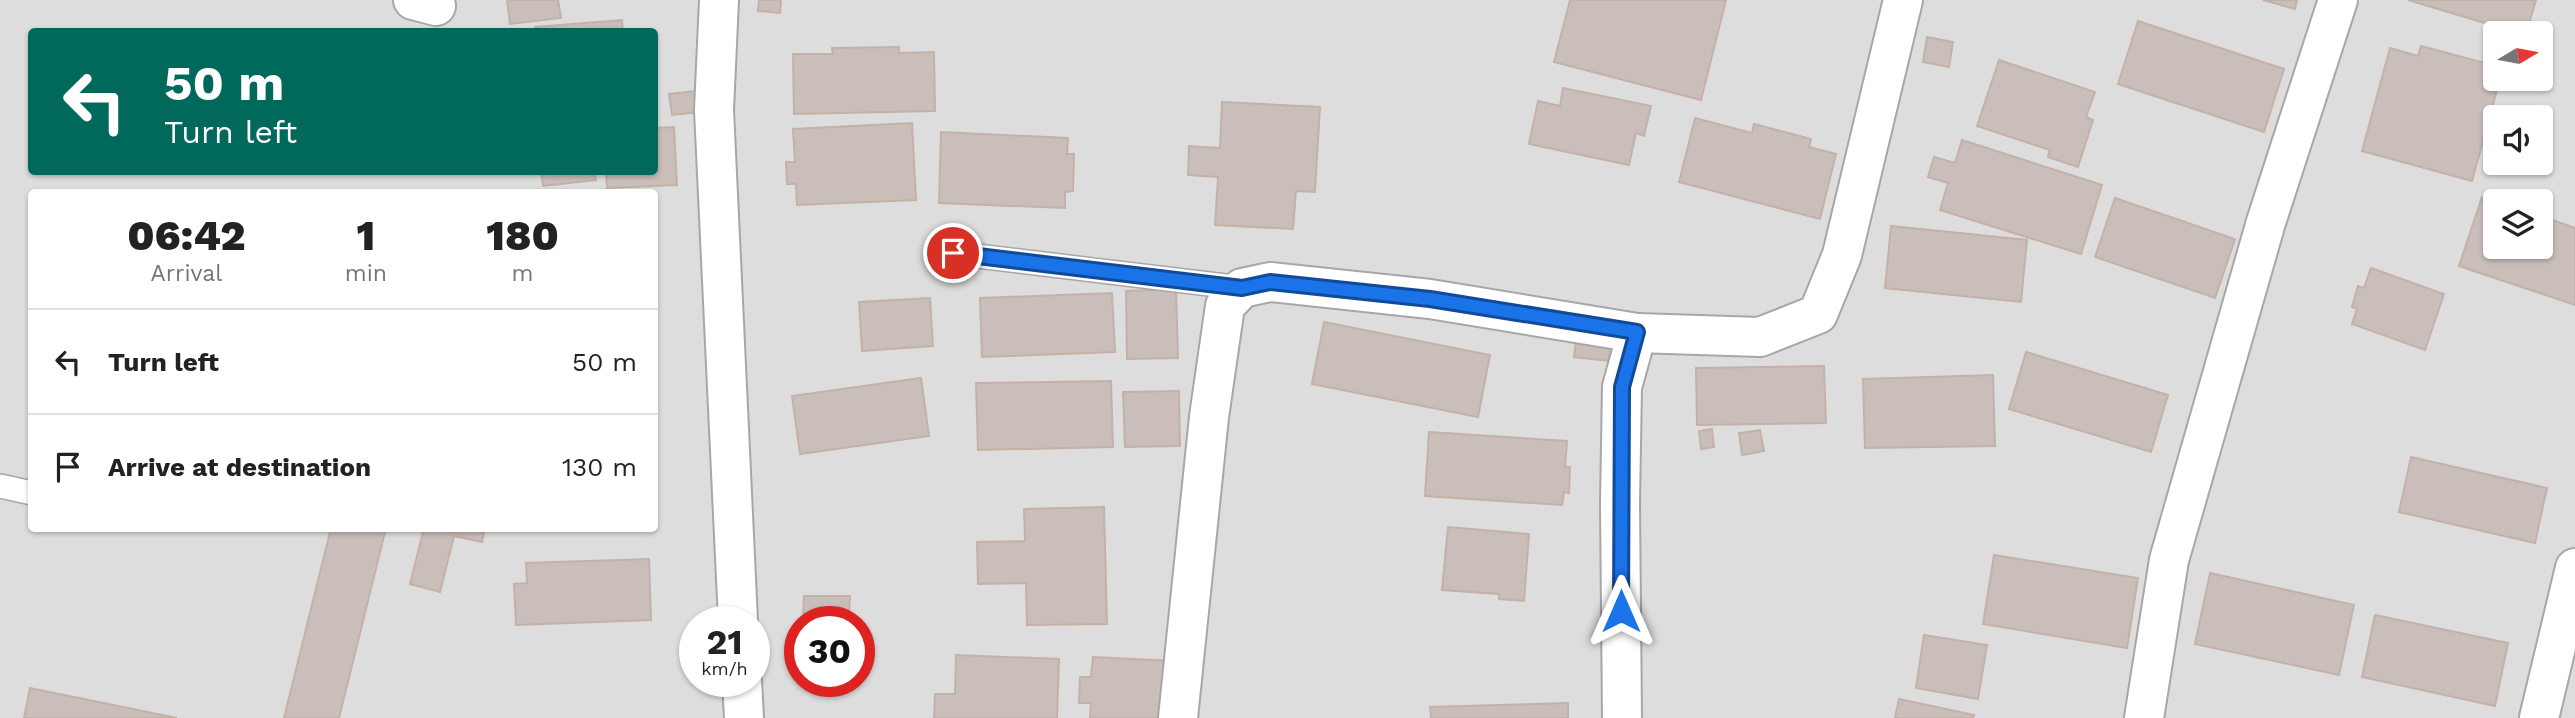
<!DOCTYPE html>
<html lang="en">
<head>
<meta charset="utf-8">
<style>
  :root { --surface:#fff; --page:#f6f6f6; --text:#222; --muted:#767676; --line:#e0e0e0 }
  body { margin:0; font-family:"Work Sans",sans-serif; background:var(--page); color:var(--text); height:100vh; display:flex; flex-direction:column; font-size:26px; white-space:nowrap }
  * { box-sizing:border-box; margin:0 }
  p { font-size:23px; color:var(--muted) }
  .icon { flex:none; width:38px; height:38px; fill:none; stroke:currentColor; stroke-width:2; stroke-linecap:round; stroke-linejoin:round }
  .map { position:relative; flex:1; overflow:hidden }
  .details { position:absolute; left:28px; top:189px; width:630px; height:343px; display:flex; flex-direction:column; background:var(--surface); border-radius:7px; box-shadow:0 2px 5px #0004 }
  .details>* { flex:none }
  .banner { position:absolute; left:28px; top:28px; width:630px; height:147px; border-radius:7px; box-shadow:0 2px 5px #0004; background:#00695c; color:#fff; overflow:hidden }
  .needle { width:46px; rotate:80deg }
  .controls { position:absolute; left:2483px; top:21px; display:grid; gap:14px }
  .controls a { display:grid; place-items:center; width:70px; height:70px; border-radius:7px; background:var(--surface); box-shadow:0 2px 5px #0004; font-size:35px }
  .speed { position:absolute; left:679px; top:606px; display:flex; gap:14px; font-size:35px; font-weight:700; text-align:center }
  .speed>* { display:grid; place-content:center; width:91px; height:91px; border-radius:50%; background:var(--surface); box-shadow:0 2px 5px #0004; line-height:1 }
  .speed small { font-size:18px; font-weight:400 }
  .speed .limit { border:10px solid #d22; background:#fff; color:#111 }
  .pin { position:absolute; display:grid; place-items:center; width:60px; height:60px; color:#fff; margin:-30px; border:4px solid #fff; border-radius:50%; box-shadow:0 2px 7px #0007 }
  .me { position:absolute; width:77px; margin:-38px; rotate:0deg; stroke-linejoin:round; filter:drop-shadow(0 0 5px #0008) }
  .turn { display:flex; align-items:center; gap:24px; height:147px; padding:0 21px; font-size:32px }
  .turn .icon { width:91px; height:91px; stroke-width:2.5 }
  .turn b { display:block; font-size:49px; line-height:60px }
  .eta { display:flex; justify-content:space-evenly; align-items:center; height:119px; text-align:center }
  .eta b { font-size:42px; font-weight:800; line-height:49px }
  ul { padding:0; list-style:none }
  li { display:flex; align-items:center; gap:21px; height:105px; padding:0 21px; border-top:2px solid var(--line) }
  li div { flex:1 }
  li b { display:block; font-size:26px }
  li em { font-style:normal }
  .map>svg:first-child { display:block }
  .residential { fill:#dedddd; fill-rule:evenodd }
  .building { fill:#c9beb9; stroke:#c4b1a7; stroke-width:2 }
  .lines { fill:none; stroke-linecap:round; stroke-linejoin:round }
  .service-casing { stroke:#a7a7a7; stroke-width:26 }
  .minor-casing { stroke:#a7a7a7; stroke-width:42 }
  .service { stroke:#fff; stroke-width:23 }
  .minor { stroke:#fff; stroke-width:38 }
  .route-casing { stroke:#114b97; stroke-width:18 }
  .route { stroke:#1a73e8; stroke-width:12 }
</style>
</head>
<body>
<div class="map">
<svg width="2575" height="718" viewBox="0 0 2575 718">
  <rect width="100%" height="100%" fill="#f1ece6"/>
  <!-- residential -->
  <path class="residential" d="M0,0H2575V718H0ZM32,32H654V172H32ZM2496,33H2541V79H2496ZM2496,117H2541V163H2496ZM32,192H654V528H32ZM2496,201H2541V247H2496ZM695,621H754V681H695ZM800,621H859V681H800Z"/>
  <!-- building -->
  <g class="building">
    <path d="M507,0H558L561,18L510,24Z"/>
    <path d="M759,0H781L780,13L758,11Z"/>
    <path d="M1570,0H1726L1701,100L1554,62Z"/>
    <path d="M2263,0H2297L2295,9Z"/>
    <path d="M2408,0H2536L2526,33H2518Z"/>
    <path d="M622,20L623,32H535V27Z"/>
    <path d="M2138,21L2284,69L2264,132L2118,84Z"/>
    <path d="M1927,37L1953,42L1949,67L1923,62Z"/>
    <path d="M2421,46L2496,66V79H2500L2472,181L2362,151L2390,48L2418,56Z"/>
    <path d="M899,47V53L934,52L935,111L794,114L793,54H833L832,48Z"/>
    <path d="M1999,60L2095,92L2086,117L2093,120L2078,167L2048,157L2050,150L1977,126Z"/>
    <path d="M1563,88L1651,106L1644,136L1636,133L1629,165L1529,144L1538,101L1560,106Z"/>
    <path d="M696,91L699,112L672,115L669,94Z"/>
    <path d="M1222,102L1320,107L1315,192L1296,191L1293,229L1215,225L1218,177L1188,175L1189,146L1220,148Z"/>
    <path d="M1695,118L1752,133L1754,124L1811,139L1809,147L1836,154L1820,219L1679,182Z"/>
    <path d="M912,123L916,200L797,205L796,184H787L786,162H795L793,129Z"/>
    <path d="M674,127L677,185L607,188L606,172H654V128Z"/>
    <path d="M941,132L1068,138L1067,154H1074L1073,191L1065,192V208L939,203Z"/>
    <path d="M1962,140L2102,185L2081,254L1940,210L1948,183L1928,177L1934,157L1955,163Z"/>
    <path d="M541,172H595L596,180L543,186Z"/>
    <path d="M2482,197L2496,201V247H2541V216L2575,228V305L2459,266Z"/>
    <path d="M2115,198L2235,239L2215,298L2095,257Z"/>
    <path d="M1891,226L2027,240L2021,302L1885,288Z"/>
    <path d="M2371,268L2444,294L2425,350L2352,324L2357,309L2352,307L2358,286L2364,288Z"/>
    <path d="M1176,289L1178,358L1127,359L1126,291Z"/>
    <path d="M1112,293L1115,352L982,357L980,298Z"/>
    <path d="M930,298L933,346L862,351L859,302Z"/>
    <path d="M1324,322L1490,355L1478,417L1312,384Z"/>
    <path d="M1577,333L1612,338L1609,361L1574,357Z"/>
    <path d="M2026,352L2168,395L2151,452L2009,409Z"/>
    <path d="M1824,366L1826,423L1697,425L1696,368Z"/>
    <path d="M1993,375L1995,446L1865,448L1863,379Z"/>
    <path d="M921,378L929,436L800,454L792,396Z"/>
    <path d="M1111,381L1113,447L978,450L976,383Z"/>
    <path d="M1179,391L1180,446L1125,447L1123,392Z"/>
    <path d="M1712,429L1714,447L1701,449L1699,431Z"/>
    <path d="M1760,430L1764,451L1742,455L1739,433Z"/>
    <path d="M1429,432L1567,441L1565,467H1570L1569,493L1564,492L1562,505L1425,496Z"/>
    <path d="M2411,457L2547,488L2535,543L2399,512Z"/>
    <path d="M1104,507L1107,624L1027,625L1026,583L978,584L977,542L1025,541L1024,509Z"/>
    <path d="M1448,527L1529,534L1524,601L1499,599V594L1442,590Z"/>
    <path d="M331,528H386L339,718H284Z"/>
    <path d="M424,528H485L482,542L454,536L440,592L410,584Z"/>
    <path d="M1994,555L2138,578L2127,648L1983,624Z"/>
    <path d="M649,559L651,620L516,625L514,584L527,583L526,563Z"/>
    <path d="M2210,573L2354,605L2339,675L2195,644Z"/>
    <path d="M804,596H850L849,618H803Z"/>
    <path d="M2375,615L2508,643L2495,706L2362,677Z"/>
    <path d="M1924,635L1987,645L1978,699L1916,688Z"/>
    <path d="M956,655L1059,659L1057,718H934L935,694H955Z"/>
    <path d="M1093,657L1173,661L1170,718H1090L1091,703H1079L1080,677H1091Z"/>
    <path d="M30,688L177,718H24Z"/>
    <path d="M1899,699L1974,715L1973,718H1895Z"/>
    <path d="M1568,703V718H1431L1430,707Z"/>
  </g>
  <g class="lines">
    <!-- service casing -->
    <g class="service-casing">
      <g id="service">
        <path d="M953,253L1242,288"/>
        <path d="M0,486L32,493"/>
      </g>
    </g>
    <!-- minor casing -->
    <g class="minor-casing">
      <g id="minor">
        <path d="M413,0L436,6"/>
        <path d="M719,0L714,110L738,621"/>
        <path d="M742,681L744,718"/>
        <path d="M1178,718L1209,417L1225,306L1242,288L1270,282L1430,299L1637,333"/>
        <path d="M1622,718L1620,503L1622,387L1637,333L1760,337L1818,314L1842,255L1903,0"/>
        <path d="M2144,718L2169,560L2266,222L2338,0"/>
        <path d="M2539,718L2575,568"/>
      </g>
    </g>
    <!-- service -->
    <use href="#service" class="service"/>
    <!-- minor -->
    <use href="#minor" class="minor"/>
  </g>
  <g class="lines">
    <!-- route casing -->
    <g class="route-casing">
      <path id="route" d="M953,253L1242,288L1270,282L1430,299L1637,332L1622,387L1621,611"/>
    </g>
    <!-- route -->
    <use href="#route" class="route"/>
  </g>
</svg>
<div class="controls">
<a><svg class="needle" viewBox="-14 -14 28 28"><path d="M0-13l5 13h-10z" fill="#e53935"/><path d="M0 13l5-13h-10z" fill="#767676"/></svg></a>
<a><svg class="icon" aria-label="sound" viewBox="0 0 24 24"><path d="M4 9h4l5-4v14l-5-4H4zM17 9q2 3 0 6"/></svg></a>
<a><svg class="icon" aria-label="layers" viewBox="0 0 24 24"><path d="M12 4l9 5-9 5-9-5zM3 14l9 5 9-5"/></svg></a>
</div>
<div class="speed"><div>21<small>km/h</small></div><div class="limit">30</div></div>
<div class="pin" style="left:953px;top:253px;background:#d93025"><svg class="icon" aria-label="arrive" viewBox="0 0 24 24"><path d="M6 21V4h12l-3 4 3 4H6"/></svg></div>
<svg class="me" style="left:1621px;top:611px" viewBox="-20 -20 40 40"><path d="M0-17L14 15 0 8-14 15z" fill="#1a73e8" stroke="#fff" stroke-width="4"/></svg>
<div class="banner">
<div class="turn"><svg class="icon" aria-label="left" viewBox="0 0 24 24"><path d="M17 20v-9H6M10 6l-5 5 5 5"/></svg><div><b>50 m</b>Turn left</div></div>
</div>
<section class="details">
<div class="eta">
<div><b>06:42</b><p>Arrival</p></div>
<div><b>1</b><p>min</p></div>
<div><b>180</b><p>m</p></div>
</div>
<ul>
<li><svg class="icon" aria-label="left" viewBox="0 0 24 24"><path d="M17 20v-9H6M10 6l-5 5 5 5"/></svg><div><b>Turn left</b></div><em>50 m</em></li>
<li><svg class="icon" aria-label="arrive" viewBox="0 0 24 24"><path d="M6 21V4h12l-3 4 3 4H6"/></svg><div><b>Arrive at destination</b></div><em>130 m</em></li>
</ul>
</section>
</div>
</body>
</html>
